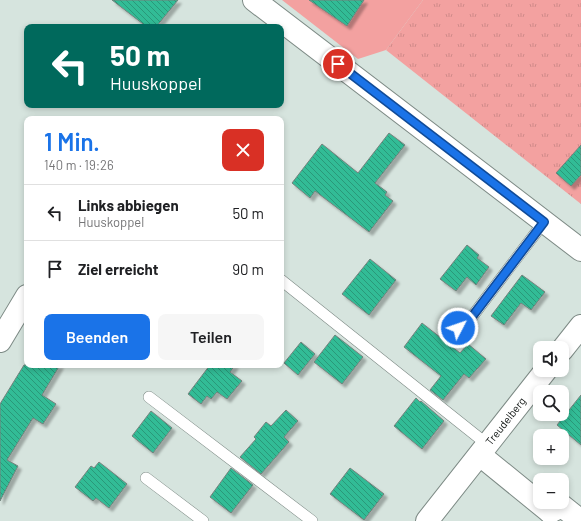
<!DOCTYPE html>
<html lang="de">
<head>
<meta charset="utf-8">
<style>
  :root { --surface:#fff; --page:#f6f6f6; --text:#202124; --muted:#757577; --line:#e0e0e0; --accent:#1a73e8 }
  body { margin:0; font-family:Barlow,sans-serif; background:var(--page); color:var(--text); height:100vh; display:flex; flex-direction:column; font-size:15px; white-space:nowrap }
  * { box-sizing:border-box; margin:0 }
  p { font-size:13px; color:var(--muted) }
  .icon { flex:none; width:22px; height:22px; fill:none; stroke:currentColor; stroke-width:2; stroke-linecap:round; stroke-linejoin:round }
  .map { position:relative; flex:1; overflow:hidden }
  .sheet { position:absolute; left:24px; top:116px; width:260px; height:252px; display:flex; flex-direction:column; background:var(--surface); border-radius:8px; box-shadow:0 2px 6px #0003 }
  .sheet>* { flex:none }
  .top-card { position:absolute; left:24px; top:24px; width:260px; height:84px; border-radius:8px; box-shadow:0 2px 6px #0003; background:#00695c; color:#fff; overflow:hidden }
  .buttons { position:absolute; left:533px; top:341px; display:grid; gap:8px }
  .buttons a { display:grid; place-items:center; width:36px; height:36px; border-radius:8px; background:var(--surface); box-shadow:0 2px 6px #0003; font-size:20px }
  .pin { position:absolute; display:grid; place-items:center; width:34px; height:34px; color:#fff; margin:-17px; border:2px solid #fff; border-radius:50%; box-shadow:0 1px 4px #0007 }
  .me { position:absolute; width:44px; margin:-22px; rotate:49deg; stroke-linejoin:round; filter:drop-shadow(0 0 3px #0008) }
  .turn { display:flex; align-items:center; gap:14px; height:84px; padding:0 20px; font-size:18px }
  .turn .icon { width:52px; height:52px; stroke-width:2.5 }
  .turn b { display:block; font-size:28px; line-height:34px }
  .round { display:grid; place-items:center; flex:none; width:42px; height:42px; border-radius:8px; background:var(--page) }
  .head { display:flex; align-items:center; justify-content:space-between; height:68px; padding:0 20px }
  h1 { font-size:24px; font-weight:600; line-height:30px; color:var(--accent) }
  .primary-button { display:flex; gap:8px; margin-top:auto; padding:8px 20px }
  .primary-button a { flex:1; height:46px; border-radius:8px; background:var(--accent); color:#fff; font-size:16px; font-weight:600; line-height:46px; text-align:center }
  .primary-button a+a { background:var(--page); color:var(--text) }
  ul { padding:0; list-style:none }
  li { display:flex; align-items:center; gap:12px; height:56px; padding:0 20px; border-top:1px solid var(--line) }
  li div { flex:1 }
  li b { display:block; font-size:15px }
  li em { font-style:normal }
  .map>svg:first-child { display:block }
  .grass { fill:url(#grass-tufts) }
  .park { fill:#f3a1a0 }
  .building { fill:url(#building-back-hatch); stroke:#75827d; filter:url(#shadow) }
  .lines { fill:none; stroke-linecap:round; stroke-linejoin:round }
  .lane-casing { stroke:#7d8a85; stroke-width:12 }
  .street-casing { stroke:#7d8a85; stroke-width:24 }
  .lane { stroke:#fff; stroke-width:11 }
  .street { stroke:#fff; stroke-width:22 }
  .route-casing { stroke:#114b97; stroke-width:10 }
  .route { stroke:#1a73e8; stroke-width:7 }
  .labels { text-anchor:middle; stroke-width:4; stroke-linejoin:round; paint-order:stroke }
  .street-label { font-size:11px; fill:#0e1311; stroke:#e3f1eb }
</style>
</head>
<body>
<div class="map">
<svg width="581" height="521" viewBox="0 0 581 521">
  <defs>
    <pattern id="grass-tufts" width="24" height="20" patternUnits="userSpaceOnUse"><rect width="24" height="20" fill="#f3a1a0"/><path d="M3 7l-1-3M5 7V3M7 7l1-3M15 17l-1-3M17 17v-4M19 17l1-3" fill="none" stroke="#cf8a89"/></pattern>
    <pattern id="building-back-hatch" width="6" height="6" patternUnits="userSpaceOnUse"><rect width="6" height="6" fill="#32bc96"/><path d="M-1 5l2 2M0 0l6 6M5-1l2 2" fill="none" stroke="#299879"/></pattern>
    <filter id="shadow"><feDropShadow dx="3.5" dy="3.5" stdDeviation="1" flood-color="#0004"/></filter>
  </defs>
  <rect width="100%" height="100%" fill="#d6e4de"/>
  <!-- grass -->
  <path class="grass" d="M423,0H581V204L386,50Z"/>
  <!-- park -->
  <path class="park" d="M282,0H423L386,50L358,59Z"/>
  <!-- building -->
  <g class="building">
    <path d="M112,0H178L156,27H147Z"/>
    <path d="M309,0H364L347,26Z"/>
    <path d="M389,133L405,145L375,183L387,192L385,195L393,201L369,232L315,191L310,198L292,183L322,144L358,173Z"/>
    <path d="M581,145V175L571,186L556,173Z"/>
    <path d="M467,245L479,255L477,258L489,267L476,285L467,277L456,291L440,279Z"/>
    <path d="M370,259L396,280L369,315L342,294Z"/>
    <path d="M522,275L545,292L531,310L521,303L504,325L491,316Z"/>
    <path d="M422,323L460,353L468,344L486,359L469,378L464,374L443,400L430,390L441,376L404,347Z"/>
    <path d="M335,335L363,357L342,384L314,362Z"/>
    <path d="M301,342L315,354L298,375L284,363Z"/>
    <path d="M24,365H60L42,395L56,404L43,424L33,418L7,460L18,466L0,501V404Z"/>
    <path d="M210,365H235L230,372L242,381L227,399L217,392L211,399L207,396L201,404L188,394Z"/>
    <path d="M581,395V445L557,425Z"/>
    <path d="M416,398L420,402L421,401L444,421L422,449L394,426Z"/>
    <path d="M286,410L298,421L284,437L289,442L261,474L240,457L256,439L254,437L266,422L271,426Z"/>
    <path d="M151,411L172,428L153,453L132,436Z"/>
    <path d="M99,462L127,484L109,508L96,498L93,501L75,487L91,466L94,468Z"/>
    <path d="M231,468L253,485L231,513L210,497Z"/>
    <path d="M350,468L384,494L364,520L330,494Z"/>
  </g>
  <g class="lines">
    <!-- lane casing -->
    <g class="lane-casing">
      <g id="lane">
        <path d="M281,280L488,445"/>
        <path d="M448,321L459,328L465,326L544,222"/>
        <path d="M149,397L312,521"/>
        <path d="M146,478L203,521"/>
      </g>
    </g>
    <!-- street casing -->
    <g class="street-casing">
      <g id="street">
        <path d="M254,0L581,250"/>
        <path d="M0,341L27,296"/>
        <path d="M562,350L581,326"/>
        <path d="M480,455L550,512"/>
        <path d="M550,512L562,506L576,517L575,521"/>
        <path id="s1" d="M427,521L546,370"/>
      </g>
    </g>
    <!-- lane -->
    <use href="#lane" class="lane"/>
    <!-- street -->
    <use href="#street" class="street"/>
  </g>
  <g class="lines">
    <!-- route casing -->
    <g class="route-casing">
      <path id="route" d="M338,64L544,222L465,326L458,328"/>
    </g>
    <!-- route -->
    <use href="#route" class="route"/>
  </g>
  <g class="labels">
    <!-- street labels -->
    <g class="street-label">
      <text dy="4" stroke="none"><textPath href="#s1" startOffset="127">Treudelberg</textPath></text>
    </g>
  </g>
</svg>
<div class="buttons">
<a><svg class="icon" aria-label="sound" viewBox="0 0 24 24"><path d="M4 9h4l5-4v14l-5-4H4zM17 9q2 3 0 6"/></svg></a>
<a><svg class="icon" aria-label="search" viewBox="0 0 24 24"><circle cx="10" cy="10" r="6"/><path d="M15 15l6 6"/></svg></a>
<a>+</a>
<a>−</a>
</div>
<div class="pin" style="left:338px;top:64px;background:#d93025"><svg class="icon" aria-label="arrive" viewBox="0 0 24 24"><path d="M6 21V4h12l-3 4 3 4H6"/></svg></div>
<svg class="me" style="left:458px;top:328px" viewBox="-20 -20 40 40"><circle r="17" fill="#1a73e8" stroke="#fff" stroke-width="3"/><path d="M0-11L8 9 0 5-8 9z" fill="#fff"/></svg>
<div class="top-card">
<div class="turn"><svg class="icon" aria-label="left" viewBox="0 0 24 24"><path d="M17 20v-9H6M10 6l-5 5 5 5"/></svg><div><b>50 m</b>Huuskoppel</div></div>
</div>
<section class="sheet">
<div class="head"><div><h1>1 Min.</h1><p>140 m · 19:26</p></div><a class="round" style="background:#d93025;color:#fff"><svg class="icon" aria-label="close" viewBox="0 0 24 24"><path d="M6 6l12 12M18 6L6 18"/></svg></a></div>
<ul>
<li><svg class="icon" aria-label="left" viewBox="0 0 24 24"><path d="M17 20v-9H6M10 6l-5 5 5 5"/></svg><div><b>Links abbiegen</b><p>Huuskoppel</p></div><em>50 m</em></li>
<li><svg class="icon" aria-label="arrive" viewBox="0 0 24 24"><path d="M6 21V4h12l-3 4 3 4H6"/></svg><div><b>Ziel erreicht</b></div><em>90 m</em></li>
</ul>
<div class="primary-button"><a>Beenden</a><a>Teilen</a></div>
</section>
</div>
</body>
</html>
